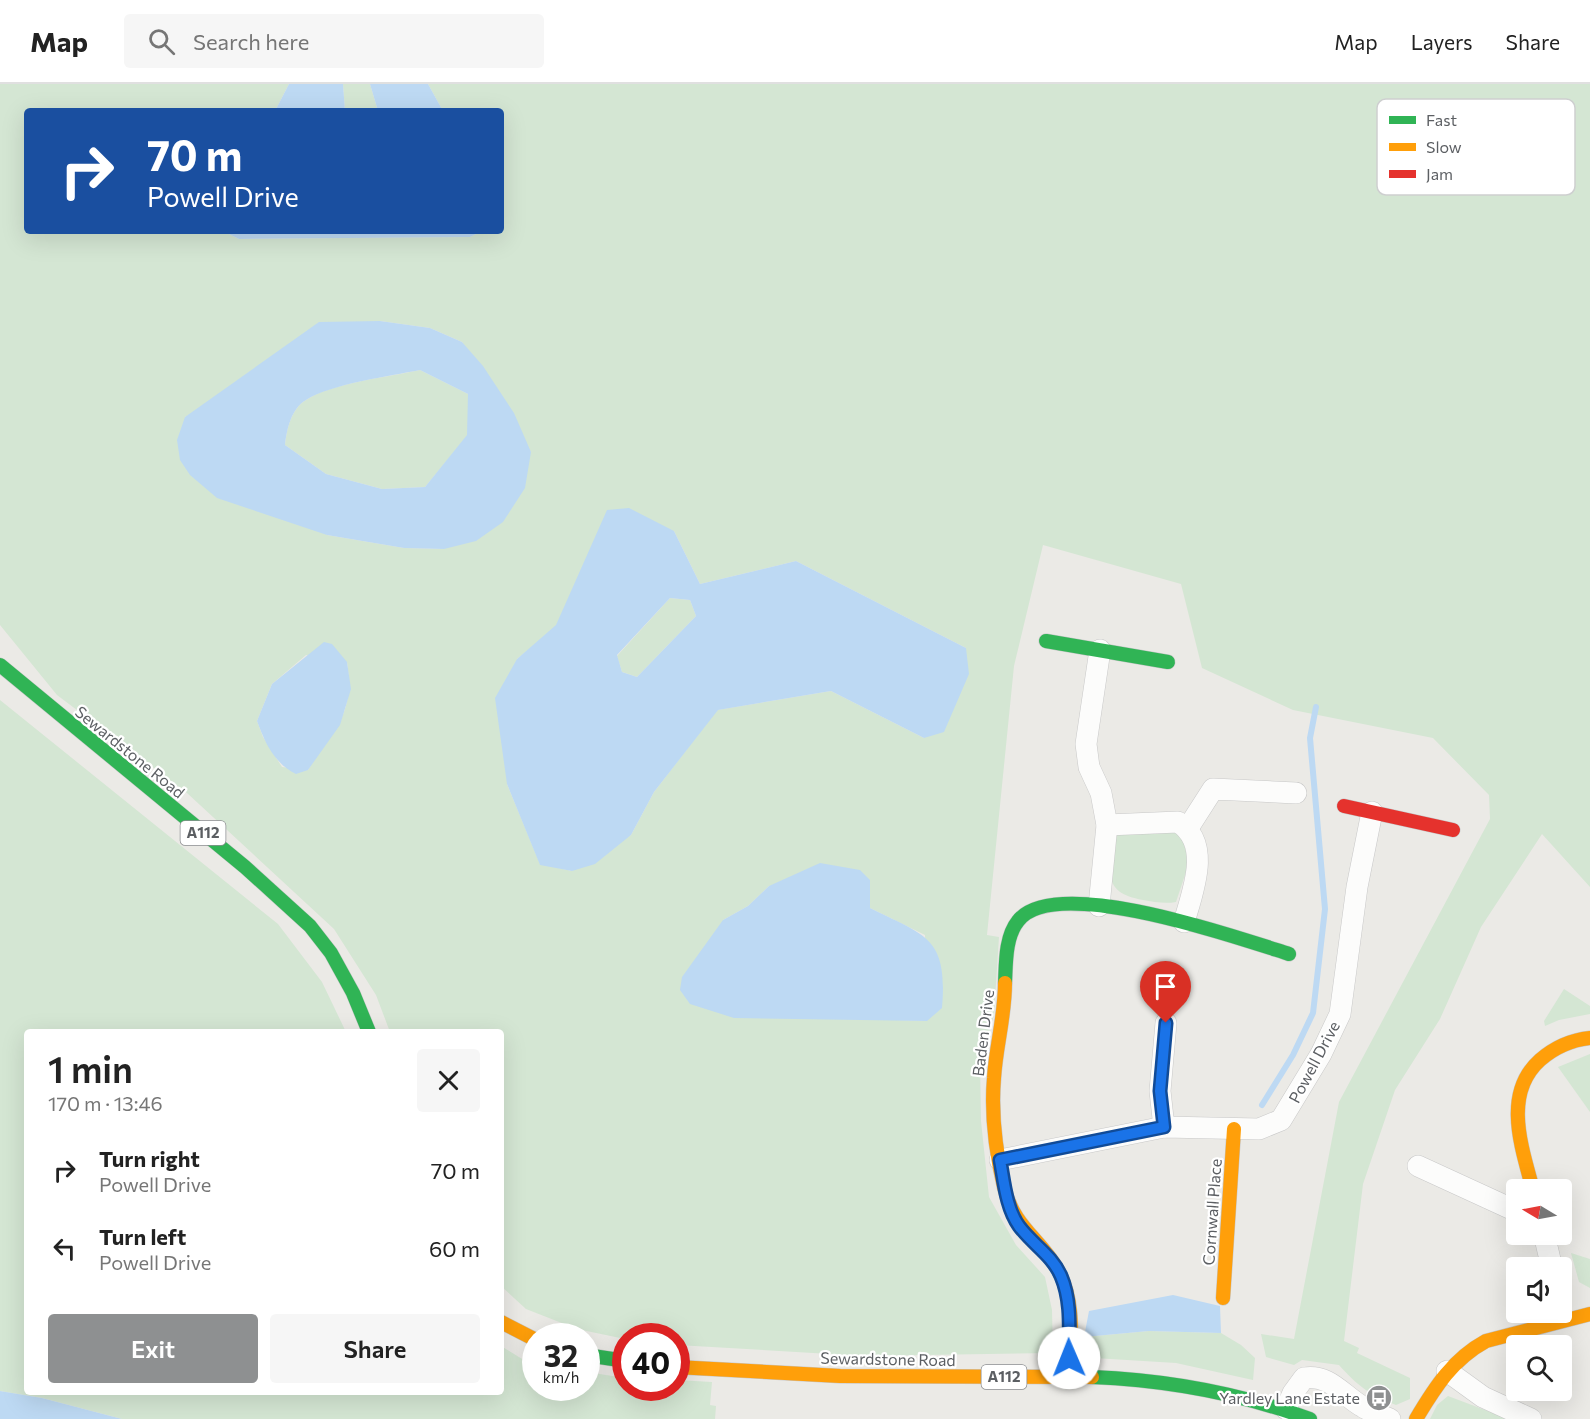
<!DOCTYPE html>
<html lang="en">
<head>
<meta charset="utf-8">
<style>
  :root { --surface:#fff; --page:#f6f6f6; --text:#222; --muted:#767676; --line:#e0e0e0; --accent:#8e9091 }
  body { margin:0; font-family:Commissioner,sans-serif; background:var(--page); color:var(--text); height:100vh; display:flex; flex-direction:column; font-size:22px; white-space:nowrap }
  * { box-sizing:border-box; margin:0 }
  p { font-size:20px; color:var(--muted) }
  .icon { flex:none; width:33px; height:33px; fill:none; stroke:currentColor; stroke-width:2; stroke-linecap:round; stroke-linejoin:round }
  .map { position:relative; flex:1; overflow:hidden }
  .side { position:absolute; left:24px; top:945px; width:480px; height:366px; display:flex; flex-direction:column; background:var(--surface); border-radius:6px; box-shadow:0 6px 24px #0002 }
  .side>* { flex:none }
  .hud { position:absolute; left:24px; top:24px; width:480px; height:126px; border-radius:6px; box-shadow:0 6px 24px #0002; background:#1a4fa0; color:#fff; overflow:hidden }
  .needle { width:39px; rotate:280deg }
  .fabs { position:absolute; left:1506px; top:1095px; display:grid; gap:12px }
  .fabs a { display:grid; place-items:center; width:66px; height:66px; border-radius:6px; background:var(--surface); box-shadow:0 6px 24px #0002; font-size:30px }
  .speed { position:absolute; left:522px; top:1239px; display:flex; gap:12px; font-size:30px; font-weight:700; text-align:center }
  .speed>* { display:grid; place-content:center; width:78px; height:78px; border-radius:50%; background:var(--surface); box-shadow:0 6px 24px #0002; line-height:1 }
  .speed small { font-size:15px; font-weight:400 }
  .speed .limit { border:9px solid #d22; background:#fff; color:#111 }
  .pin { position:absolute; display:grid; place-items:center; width:51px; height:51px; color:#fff; margin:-62px -26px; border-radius:50% 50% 50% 0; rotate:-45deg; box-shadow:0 0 6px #0007 }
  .pin .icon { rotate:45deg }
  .me { position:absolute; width:66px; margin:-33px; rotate:359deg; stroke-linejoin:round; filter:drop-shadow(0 0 4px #0008) }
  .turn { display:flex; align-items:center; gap:21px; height:126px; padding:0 24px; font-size:27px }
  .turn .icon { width:78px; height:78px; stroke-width:2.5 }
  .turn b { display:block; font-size:42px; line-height:51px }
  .round { display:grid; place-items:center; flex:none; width:63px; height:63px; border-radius:6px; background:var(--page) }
  .headline { display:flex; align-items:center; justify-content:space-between; height:102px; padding:0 24px }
  h1 { font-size:36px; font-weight:600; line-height:45px }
  .primary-button { display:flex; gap:12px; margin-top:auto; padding:12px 24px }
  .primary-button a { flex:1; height:69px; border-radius:6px; background:var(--accent); color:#fff; font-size:24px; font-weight:600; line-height:69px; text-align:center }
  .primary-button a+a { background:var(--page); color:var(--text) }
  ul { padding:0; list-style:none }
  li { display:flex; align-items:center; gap:18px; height:78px; padding:0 24px }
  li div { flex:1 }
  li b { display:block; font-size:22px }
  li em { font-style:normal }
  header { display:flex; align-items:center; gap:36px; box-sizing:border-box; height:84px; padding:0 30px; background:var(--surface); border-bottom:2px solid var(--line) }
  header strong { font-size:28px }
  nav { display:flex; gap:33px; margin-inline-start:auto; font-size:21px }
  .search { width:420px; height:54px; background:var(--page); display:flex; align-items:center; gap:15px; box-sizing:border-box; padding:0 21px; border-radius:6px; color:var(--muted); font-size:22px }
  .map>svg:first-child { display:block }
  .green { fill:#d4e6d3; fill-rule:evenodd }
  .water { fill:#bdd9f3; fill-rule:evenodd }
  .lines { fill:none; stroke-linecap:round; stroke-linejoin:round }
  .stream { stroke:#bdd9f3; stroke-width:6 }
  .street-casing { stroke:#c8c8c8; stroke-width:22 }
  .fast-casing { stroke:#c6c6c7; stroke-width:15 }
  .slow-casing { stroke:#c6c6c7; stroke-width:15 }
  .jam-casing { stroke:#c6c6c7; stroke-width:15 }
  .street { stroke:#fcfcfb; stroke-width:21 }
  .fast { stroke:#30b455; stroke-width:14 }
  .slow { stroke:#ff9f0a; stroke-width:14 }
  .jam { stroke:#e5322d; stroke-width:14 }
  .route-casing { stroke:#114b97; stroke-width:15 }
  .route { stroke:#1a73e8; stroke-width:10 }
  .labels { text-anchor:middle; stroke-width:4.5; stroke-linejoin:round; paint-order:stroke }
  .shield { fill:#fff; stroke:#8d8f92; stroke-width:1.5 }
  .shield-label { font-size:15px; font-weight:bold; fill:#5c5f63 }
  .street-label { font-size:16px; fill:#5c5f63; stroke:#fff }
  .poi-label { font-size:16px; fill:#5c5f63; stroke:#fff; text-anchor:end }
  .key { fill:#fff; stroke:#cecfd0; stroke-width:1.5 }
  .key-label { font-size:16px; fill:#5c5f63 }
</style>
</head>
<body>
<header>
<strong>Map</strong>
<div class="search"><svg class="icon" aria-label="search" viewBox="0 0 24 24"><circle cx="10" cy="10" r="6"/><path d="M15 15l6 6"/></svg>Search here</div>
<nav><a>Map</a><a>Layers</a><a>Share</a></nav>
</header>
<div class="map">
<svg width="1590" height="1335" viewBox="0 0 1590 1335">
  <rect width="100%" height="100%" fill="#ebeae6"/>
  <!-- green -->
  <g class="green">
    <path d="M0,0H289L275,27H27V147H223L239,155L470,153L482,147H501V27H443L428,0H1590V803L1542,750L1481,843L1440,935L1395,1006L1363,1100L1344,1257L1359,1264L1357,1269L1410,1294V1315L1396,1321C1369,1311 1357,1301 1339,1281L1302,1276L1294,1281L1266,1273L1261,1250L1294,1255L1339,1018L1490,735L1489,711L1433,654L1293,626L1202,584L1181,500L1043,461L1014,582L987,851L999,853L994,931L980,978L981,1037L989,1113L1016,1161L1045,1193L1052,1226L1053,1269L864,1272L677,1261L676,1252H626L625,1255L577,1245L526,1225L501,1202V948H390L376,911L334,845L187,709L57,611L0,541ZM380,237L430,244L462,258L531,368L444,465L404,464L327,451L185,333ZM674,447L700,500L796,477L966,564L924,654L831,607L717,626L654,708L631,751L572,787L540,780L507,700L517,575ZM306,571L347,578C355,633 334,643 308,686L282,683L263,653L257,637L272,600ZM870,796V824L925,851L927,937L835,934L723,836L748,822L769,802Z"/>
    <path d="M343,0H370L378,27H345Z"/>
    <path d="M420,286L468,310V351L425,403L382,405L326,390L285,361C287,345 291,325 306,316C331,299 389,293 420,286Z"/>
    <path d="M670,514L690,516L696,532L637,593L622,588L617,572Z"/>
    <path d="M0,616L278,840L322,898L346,948H27V1308H501V1262L527,1278L535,1279L536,1304H586L587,1288L625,1294L626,1304H676L677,1296L712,1298L710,1321L716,1322L715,1335H122L42,1314L0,1307Z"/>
    <path d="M1176,745L1186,752L1188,782L1176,818C1165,820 1154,818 1143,816C1100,808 1111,788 1115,752L1122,749Z"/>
    <path d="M1564,905L1590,922V930L1559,936L1545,942L1544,937Z"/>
    <path d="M1590,970V1028L1558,983Z"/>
    <path d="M1571,1169L1590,1175V1204L1579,1198Z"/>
    <path d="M1149,1247L1221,1249L1241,1261L1255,1274L1253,1296L1176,1279L1094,1274L1087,1268L1084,1253Z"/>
    <path d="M1448,1312L1509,1335H1430L1437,1321Z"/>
  </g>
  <!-- water -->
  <g class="water">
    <path d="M289,0H343L345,27H275Z"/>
    <path d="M370,0H428L443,27H378Z"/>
    <path d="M223,147H482L470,153L239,155Z"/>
    <path d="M380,237L430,244L462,258L483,282L514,329L531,368L525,404L503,438L476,457L444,465L404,464L327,451L217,414L190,391L180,376L177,356L185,333L319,238ZM420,286L468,310L467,351L425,403L382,405L326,390L285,361C287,345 291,325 306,316C331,300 390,292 420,286Z"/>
    <path d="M629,424L674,447L700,500L796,477L966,564L969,590L944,648L924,654L831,607L718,626L654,708L631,751L595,780L572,787L540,781L507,700L495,614L517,575L556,541L607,426ZM670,514L690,516L696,532L637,593L622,588L617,571Z"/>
    <path d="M324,558L332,560L347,578L351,605L340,641L308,686L296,690C274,679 265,659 257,637L272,600Z"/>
    <path d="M820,779L860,786L870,796V824C926,852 948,853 942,924L927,937L734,934L690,920L680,906L682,893L723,836L748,822L769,802Z"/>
    <path d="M1173,1211L1220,1222L1221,1249L1149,1247L1084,1253L1089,1227Z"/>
    <path d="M0,1307L42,1314L122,1335H0Z"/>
  </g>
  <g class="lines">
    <!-- stream -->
    <path class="stream" d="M1262,1021L1293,971L1313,929L1325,825L1310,654L1316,623"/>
    <!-- street casing -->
    <g class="street-casing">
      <g id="street">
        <path d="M1107,741L1178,738C1212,759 1193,807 1184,838"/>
        <path d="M1188,744L1213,705L1296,709"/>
        <path d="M1099,822L1107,741L1101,709L1089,683L1086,660L1100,566"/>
        <path d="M1164,1043L1160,1007L1166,939"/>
        <path d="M1000,1076L1164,1043L1259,1045L1281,1036L1321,970L1340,930L1357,803L1372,728"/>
        <path d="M1418,1082L1516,1127"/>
        <path d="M1544,1150L1552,1184"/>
        <path d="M1447,1287L1483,1313L1531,1335"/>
        <path d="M1286,1325L1293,1309L1304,1294C1330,1290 1342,1311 1363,1323C1371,1328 1381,1331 1390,1335"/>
      </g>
    </g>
    <!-- fast casing -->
    <g class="fast-casing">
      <g id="fast">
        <path d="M1046,557L1168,578"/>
        <path d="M0,581L245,783L310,842L331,869L353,909L369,948"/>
        <path d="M1005,899C1006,880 1005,853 1018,837C1054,789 1239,854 1289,870"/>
        <path d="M586,1271L626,1277"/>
        <path d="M1092,1293C1167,1296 1239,1309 1310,1335"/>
      </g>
    </g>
    <!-- slow casing -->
    <g class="slow-casing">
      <g id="slow">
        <path d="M1005,899C1005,932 996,962 994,994C991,1029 996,1069 1004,1103C1014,1144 1039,1153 1058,1186C1076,1218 1070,1259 1070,1294"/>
        <path d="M1533,1106C1522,1064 1502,1010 1540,976C1555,963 1571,956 1590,954"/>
        <path d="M1223,1214L1234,1045"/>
        <path d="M501,1238L536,1256"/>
        <path d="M676,1283L840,1292L1092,1293"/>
        <path d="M1416,1335C1435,1303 1453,1275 1486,1257L1590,1230"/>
      </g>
    </g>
    <!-- jam casing -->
    <g class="jam-casing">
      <path id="jam" d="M1344,722L1453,746"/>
    </g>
    <!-- street -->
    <use href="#street" class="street"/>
    <!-- fast -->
    <use href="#fast" class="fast"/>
    <!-- slow -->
    <use href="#slow" class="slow"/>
    <!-- jam -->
    <use href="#jam" class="jam"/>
  </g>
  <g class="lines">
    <!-- route casing -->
    <g class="route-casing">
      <path id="route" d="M1069,1274C1069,1247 1072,1218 1061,1192C1052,1171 1032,1160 1019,1142C1006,1124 1004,1097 1000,1076L1164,1043L1160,1007L1166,939"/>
    </g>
    <!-- route -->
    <use href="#route" class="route"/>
  </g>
  <!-- icons -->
  <defs>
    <g id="bus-disc" transform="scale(1.35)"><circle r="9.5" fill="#8e9091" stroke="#fff"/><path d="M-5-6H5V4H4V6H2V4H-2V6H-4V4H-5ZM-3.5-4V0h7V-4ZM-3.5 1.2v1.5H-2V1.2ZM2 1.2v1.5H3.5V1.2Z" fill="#fff"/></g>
  </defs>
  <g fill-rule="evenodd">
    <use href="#bus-disc" x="1379" y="1314"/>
  </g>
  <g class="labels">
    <!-- shield labels -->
    <g class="shield">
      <rect x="180.5" y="737" width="45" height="24" rx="4.5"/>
      <rect x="981.5" y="1281" width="45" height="24" rx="4.5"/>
    </g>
    <g class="shield-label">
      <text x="203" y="754">A112</text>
      <text x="1004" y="1298">A112</text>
    </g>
    <!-- street labels -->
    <g class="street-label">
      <text transform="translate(130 668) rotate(39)" y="6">Sewardstone Road</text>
      <text transform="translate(983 949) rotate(-83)" y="6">Baden Drive</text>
      <text transform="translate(1314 978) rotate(-62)" y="6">Powell Drive</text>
      <text transform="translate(1212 1128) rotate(-86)" y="6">Cornwall Place</text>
      <text transform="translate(888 1275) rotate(1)" y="6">Sewardstone Road</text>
    </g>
    <!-- poi labels -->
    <g class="poi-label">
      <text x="1360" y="1320">Yardley Lane Estate</text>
    </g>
  </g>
  <!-- legend -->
  <rect x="1377" y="15" width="198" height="96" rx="9" class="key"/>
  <rect x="1389" y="32" width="27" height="8" fill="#30b455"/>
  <rect x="1389" y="59" width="27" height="8" fill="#ff9f0a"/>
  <rect x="1389" y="86" width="27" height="8" fill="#e5322d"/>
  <g class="key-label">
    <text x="1426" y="42">Fast</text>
    <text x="1426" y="69">Slow</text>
    <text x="1426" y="96">Jam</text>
  </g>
</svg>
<div class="fabs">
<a><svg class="needle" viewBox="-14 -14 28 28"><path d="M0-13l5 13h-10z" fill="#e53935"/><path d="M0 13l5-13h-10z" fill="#767676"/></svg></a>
<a><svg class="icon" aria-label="sound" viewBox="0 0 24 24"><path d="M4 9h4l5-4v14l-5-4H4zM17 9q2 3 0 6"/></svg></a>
<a><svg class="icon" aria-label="search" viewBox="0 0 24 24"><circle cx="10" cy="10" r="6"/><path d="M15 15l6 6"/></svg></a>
</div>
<div class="speed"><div>32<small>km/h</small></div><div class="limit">40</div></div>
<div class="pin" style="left:1166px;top:939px;background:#d93025"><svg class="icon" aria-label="arrive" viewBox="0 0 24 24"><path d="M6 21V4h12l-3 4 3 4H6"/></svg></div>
<svg class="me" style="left:1069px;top:1274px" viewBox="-20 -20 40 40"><circle r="19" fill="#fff"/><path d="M0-13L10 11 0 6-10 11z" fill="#1a73e8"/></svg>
<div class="hud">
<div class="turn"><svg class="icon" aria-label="right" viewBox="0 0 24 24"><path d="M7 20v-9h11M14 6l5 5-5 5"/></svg><div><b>70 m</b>Powell Drive</div></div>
</div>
<section class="side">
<div class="headline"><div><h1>1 min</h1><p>170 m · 13:46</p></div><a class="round"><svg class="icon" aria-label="close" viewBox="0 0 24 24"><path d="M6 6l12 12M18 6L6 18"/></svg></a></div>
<ul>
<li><svg class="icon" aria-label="right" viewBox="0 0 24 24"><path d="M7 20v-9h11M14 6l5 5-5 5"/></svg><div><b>Turn right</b><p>Powell Drive</p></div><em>70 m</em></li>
<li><svg class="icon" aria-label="left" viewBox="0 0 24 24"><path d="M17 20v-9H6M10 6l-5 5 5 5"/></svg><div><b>Turn left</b><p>Powell Drive</p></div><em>60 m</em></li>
</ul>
<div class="primary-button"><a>Exit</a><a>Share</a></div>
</section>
</div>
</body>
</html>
